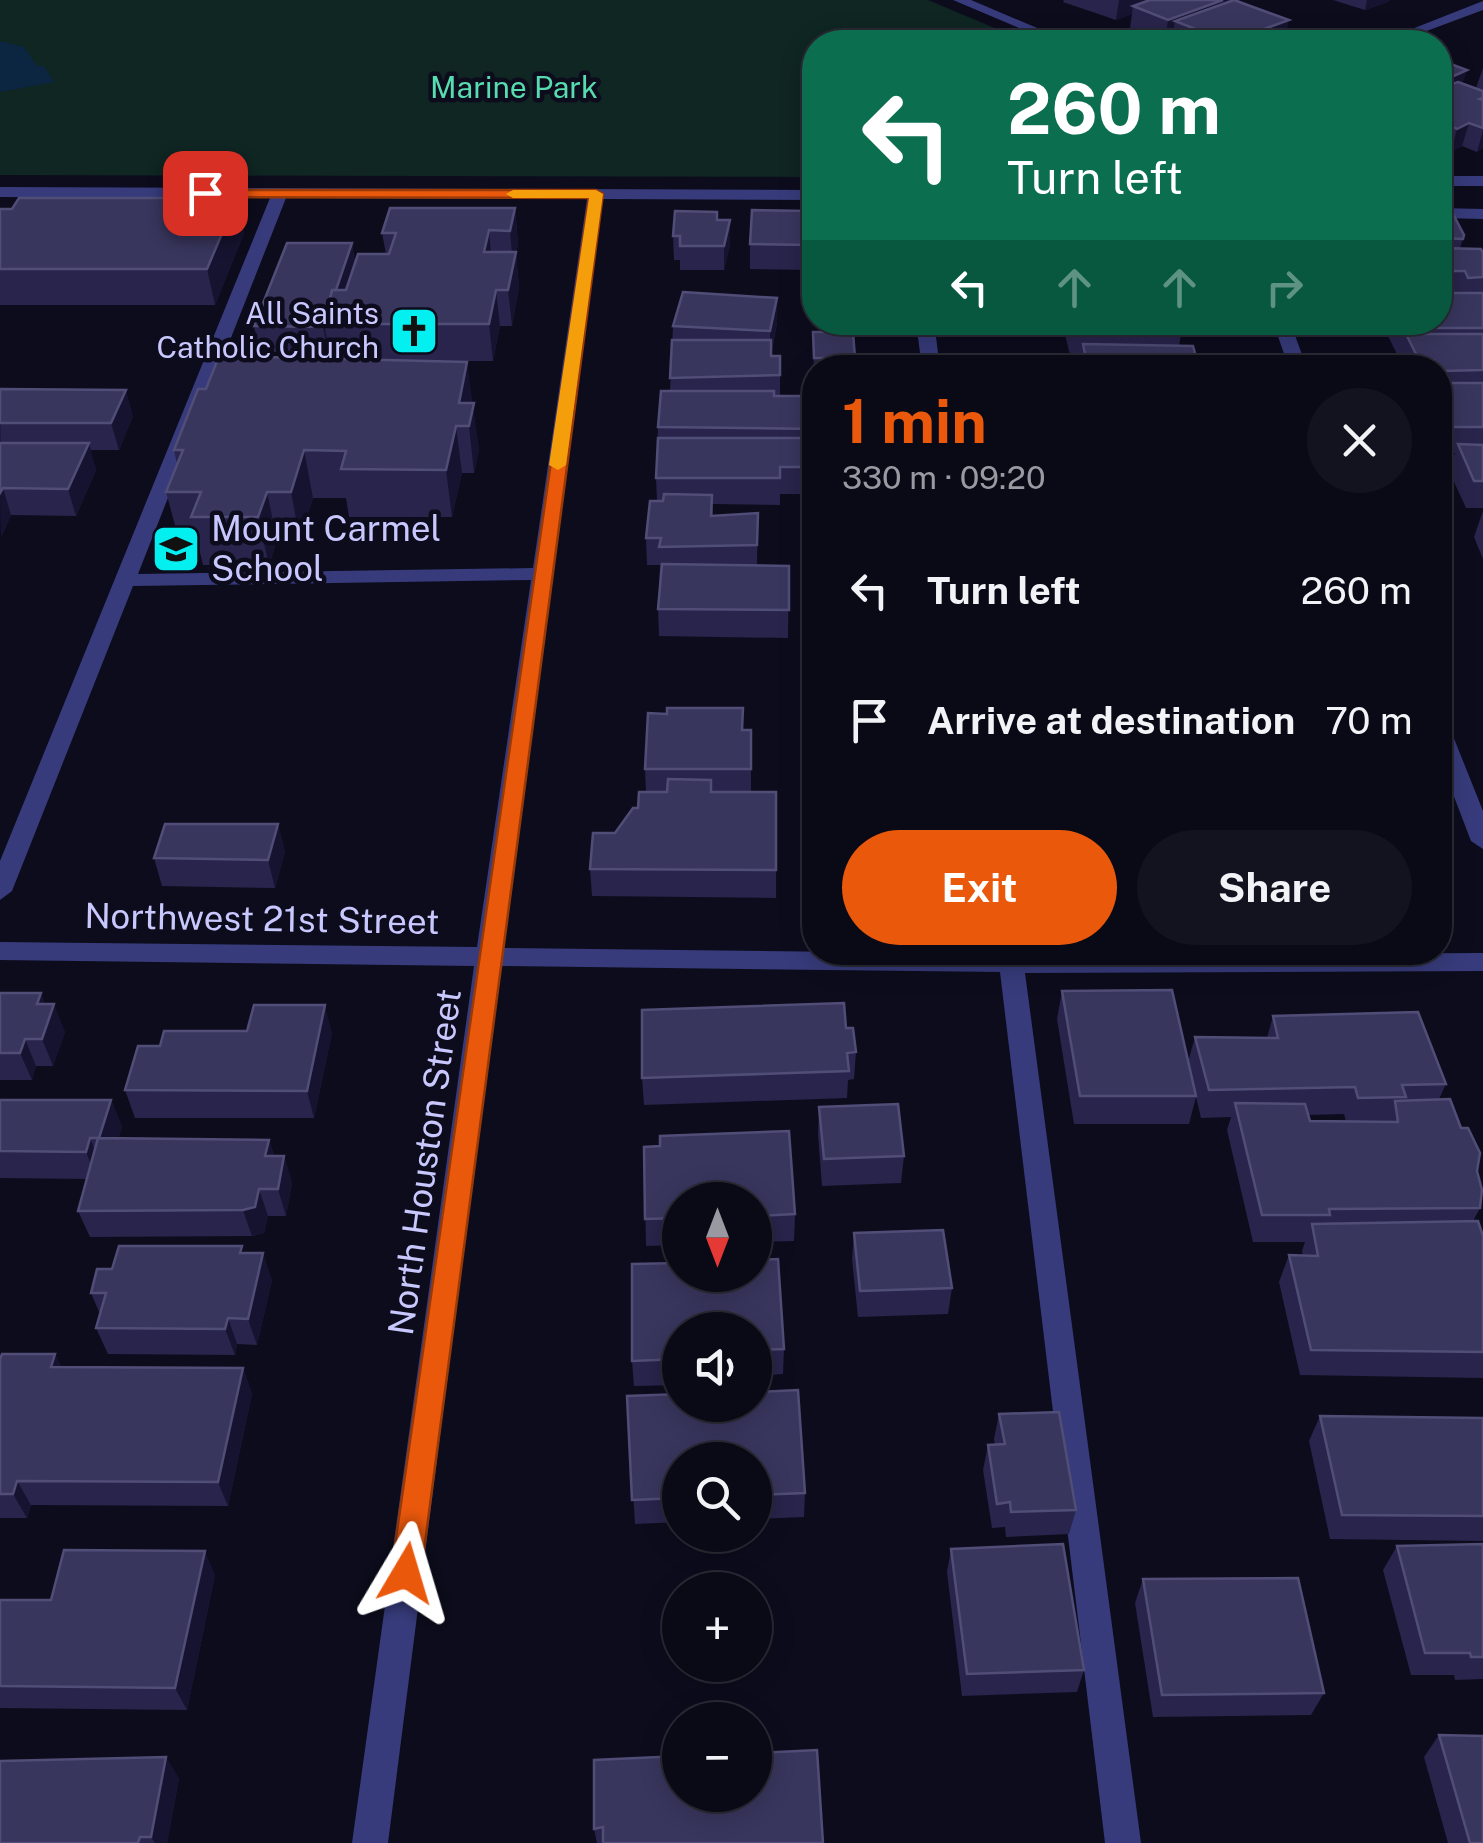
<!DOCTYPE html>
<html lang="en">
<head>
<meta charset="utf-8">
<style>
  :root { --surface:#0a0916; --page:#13121f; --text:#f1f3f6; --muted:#999aa1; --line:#2a2a35; --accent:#ea580c }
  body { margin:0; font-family:"Public Sans",sans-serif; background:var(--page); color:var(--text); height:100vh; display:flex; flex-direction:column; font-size:38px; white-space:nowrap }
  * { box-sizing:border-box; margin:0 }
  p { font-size:32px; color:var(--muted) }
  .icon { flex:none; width:55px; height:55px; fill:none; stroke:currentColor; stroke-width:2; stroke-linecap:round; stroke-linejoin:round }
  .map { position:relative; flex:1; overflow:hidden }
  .panel { position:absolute; left:802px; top:355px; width:650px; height:610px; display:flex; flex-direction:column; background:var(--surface); border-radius:40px; box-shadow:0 5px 25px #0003,0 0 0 2px var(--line) }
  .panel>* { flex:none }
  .hud { position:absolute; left:802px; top:30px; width:650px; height:305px; border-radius:40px; box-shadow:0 5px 25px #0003,0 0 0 2px var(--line); background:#0b6e4f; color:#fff; overflow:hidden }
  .needle { width:65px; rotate:180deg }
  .tools { position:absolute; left:662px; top:1182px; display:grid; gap:20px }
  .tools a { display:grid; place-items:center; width:110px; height:110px; border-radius:50%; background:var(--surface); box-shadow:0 5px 25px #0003,0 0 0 2px var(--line); font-size:50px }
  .pin { position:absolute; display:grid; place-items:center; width:85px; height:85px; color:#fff; margin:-42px; border-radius:20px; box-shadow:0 5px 15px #0006 }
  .me { position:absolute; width:110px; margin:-55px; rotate:7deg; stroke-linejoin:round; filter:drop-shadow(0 0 8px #0008) }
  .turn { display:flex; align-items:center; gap:35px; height:210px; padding:0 40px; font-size:45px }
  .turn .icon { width:130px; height:130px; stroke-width:2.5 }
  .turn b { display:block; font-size:70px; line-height:85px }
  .lanes { display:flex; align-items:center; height:95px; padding:0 40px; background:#0003; justify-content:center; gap:50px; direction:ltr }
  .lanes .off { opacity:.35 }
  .round { display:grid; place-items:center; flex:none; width:105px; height:105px; border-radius:52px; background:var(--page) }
  .head { display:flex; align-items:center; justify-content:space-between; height:170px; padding:0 40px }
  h1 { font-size:60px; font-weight:700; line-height:75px; color:var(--accent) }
  .button { display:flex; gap:20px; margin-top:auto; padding:20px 40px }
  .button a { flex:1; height:115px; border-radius:60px; background:var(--accent); color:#fff; font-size:40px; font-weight:700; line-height:115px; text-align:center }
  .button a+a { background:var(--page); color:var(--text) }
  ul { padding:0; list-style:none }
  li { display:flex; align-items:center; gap:30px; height:130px; padding:0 40px }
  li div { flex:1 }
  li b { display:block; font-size:38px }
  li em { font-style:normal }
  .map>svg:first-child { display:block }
  .green { fill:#0f2623 }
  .water { fill:#0c2540 }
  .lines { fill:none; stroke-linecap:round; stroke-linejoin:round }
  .minor { fill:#373b7b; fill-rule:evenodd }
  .wall { fill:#28244b; fill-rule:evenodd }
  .shaded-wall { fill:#161330 }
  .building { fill:#39365e; stroke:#504d77; stroke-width:2.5 }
  .route { fill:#ea580c; stroke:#983908; stroke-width:2.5 }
  .slow { fill:#f59e0b }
  .labels { text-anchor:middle; stroke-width:9; stroke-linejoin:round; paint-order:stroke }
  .far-park-label { font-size:30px; fill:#56dcae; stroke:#0d0c1d }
  .far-poi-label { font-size:30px; fill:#c9c8fe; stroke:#0d0c1d; text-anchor:end }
  .poi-label { font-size:35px; fill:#c9c8fe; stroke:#0d0c1d; text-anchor:start }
  .street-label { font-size:35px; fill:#c9c8fe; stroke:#0d0c1d }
</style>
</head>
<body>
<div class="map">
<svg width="1483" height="1843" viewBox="0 0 1483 1843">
  <rect width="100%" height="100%" fill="#0d0c1d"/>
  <!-- green -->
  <path class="green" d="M0,0H928L1028,42H815V177L0,175Z"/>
  <!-- water -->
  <path class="water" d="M0,41L24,47L37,66H44L54,82L0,92Z"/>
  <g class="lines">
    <!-- minor -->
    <g class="minor">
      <path d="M953,0H971L1070,42H1052Z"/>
      <path d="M1483,1V10L1397,42H1379Z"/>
      <rect x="1440" y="176" width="43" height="10"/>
      <path d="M0,187L815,190V200L603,199L502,948L1095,955L1483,953V971L1025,973L1141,1843H1105L1000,972L500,966L388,1843H352L474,966L0,960V942L477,947L531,580L133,586L12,891L0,900V861L270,198L0,197ZM286,198L587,199L533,568L138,574Z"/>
      <path d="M1440,208L1483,209V219L1440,218Z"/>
      <path d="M916,322H934L940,368H922Z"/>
      <path d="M1273,322H1290L1307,368H1289Z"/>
      <path d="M1440,724L1451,731L1483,811V849L1471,841L1440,760Z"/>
    </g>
  </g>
  <!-- wall -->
  <g class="wall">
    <path d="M1064,0H1239L1285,42H1171L1172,40L1165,42L1130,28L1132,14L1116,20L1063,2Z"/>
    <path d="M1333,0H1389L1388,2L1365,10Z"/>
    <path d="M1440,60L1463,84L1476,88L1483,68V148L1477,152L1462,146L1451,152L1440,148Z"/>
    <path d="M237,198L244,233L215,305H0V209Z"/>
    <path d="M515,208L518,244L516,254L519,287L512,326H500L493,361H403L472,403L479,450L474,473H462L452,517H349L346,498H313L300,540H277L269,565H203L197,540H179L166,492L177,464L174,450L206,389L330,359L329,349L328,352H259L254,326L352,243L355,263L386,254L382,233Z"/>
    <path d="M1440,212L1464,235L1460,248L1483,253V508H1466L1449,471L1455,453H1440V368H1402L1398,360L1400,354H1397L1381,322H1440Z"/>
    <path d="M717,220H730V245L724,270H680V260H674L673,236Z"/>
    <path d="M750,244L810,245V270L750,269Z"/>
    <path d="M777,298V323L771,356H780V396H815V456H802V494H780V505L713,504V516L758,513L757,565L789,566L788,638L659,636L658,609L660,565H647L646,538L657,501L656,478L658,427L670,391L673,326Z"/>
    <path d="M1062,322H1183L1179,346L1199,368H1079L1081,355H1070Z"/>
    <path d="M813,332L855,358V368H815V384H814Z"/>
    <path d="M0,389L133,416L119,450H90L96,470L76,516L11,515L1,537Z"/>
    <path d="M1483,511V559L1474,537Z"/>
    <path d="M802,597L815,604V685H801Z"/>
    <path d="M743,730H751V792H776V898L592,896L590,869L615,833L638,808L646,792L645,769Z"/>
    <path d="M278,824L285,852L275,888L162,886L154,858Z"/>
    <path d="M1062,991L1188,1062L1195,1037L1267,1038L1273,1016L1446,1084L1439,1099L1477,1171L1480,1208L1473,1221L1483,1236V1378L1300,1375L1279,1282L1289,1255L1303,1256L1302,1251L1305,1242H1253L1227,1130L1231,1117L1201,1118L1196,1097L1189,1124H1074L1057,1019ZM1344,1114L1346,1121H1310L1308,1115Z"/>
    <path d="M0,993L45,1004L65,1032L53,1066H36L32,1080H0Z"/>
    <path d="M846,1028L856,1052L854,1079L848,1080L847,1098L644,1105L642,1078Z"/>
    <path d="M332,1033L314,1118H135L125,1090L160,1046Z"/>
    <path d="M0,1100H111L122,1127L118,1139L269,1140L274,1156H284L292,1183L286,1216H268L264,1233L252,1236L90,1237L78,1211L87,1179L0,1178Z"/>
    <path d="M819,1107L904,1156L901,1183L822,1186L818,1134Z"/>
    <path d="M789,1131L795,1214L794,1241L755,1242V1200H680V1245L646,1246L644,1147L660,1146V1136Z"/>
    <path d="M854,1233L952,1288L948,1314L858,1317L852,1259Z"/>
    <path d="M245,1253L272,1280L257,1345L237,1344L235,1355L108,1354L96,1328L100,1314L91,1293L112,1269Z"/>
    <path d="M778,1259L784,1349L783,1374L755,1376V1330H680V1385L634,1386L632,1361V1264L680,1263V1275H755V1260Z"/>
    <path d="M0,1359L61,1367L243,1368L252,1394L228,1506L31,1505L27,1518H0Z"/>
    <path d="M798,1390L805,1493L804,1517L755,1519V1460H680V1522L635,1524L627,1396L680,1394V1405H755V1392Z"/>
    <path d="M999,1414L1076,1510L1069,1534L1006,1537L1005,1527L992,1528L983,1470L988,1445H995L994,1439Z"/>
    <path d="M1320,1416L1483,1418V1541L1330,1539L1309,1441Z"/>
    <path d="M1483,1544V1679L1455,1680L1454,1675H1411L1383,1570L1397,1546Z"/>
    <path d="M951,1549L1084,1670L1077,1692L962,1696L947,1572Z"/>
    <path d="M215,1575L187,1710L0,1708V1600H51Z"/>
    <path d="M1143,1579L1324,1693L1311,1715L1153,1717L1135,1603Z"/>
    <path d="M1439,1735L1483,1843H1448L1424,1757Z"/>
    <path d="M594,1760L823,1843H597L594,1829Z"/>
    <path d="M179,1778L167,1843H0Z"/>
  </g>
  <!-- shaded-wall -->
  <g class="shaded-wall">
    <path d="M1119,0H1167L1133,6L1132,14L1116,20Z"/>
    <path d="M1223,0H1239L1175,21L1172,40L1165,42L1168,20Z"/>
    <path d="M1367,0H1389L1388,2L1365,10Z"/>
    <path d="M1289,20L1284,42H1228Z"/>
    <path d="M1467,70L1460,93L1440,102V82Z"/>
    <path d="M1469,123L1462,146L1451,152L1457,129Z"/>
    <path d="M1483,130V148L1477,152Z"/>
    <path d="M237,198L244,233L215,305L207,269Z"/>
    <path d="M515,208L518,244L516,254L519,287L512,326L508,290L513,265L510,231Z"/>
    <path d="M730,220V245L724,270V246Z"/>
    <path d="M489,230L492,266L484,252Z"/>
    <path d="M352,243L355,268L337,324H324Z"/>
    <path d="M496,290L500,326L493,361L489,324Z"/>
    <path d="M777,298V323L770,357V331Z"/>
    <path d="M324,324L329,349L328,352L323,327Z"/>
    <path d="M467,362L479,450L474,473L469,426L459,403Z"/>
    <path d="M126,390L133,416L119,450L111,423Z"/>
    <path d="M456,426L462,473L452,517L446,470Z"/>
    <path d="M89,443L96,470L76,516L68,489Z"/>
    <path d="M304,450L313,498L300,540L291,492Z"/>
    <path d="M3,488L11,515L1,537L0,493Z"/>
    <path d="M267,492L277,540L269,565L258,517Z"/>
    <path d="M278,824L285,852L275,888L268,860Z"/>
    <path d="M41,993L50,1016L54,1004L65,1032L53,1066L42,1039L37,1004Z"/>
    <path d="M325,1005L332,1033L314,1118L307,1091Z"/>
    <path d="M25,1039L36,1066L32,1080L20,1053Z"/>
    <path d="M111,1100L122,1127L110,1165L99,1138Z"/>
    <path d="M90,1138L101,1166L97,1179L86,1152Z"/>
    <path d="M269,1140L277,1167L265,1156Z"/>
    <path d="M284,1156L292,1183L286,1216L278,1189Z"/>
    <path d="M259,1189L268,1216L264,1233L252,1236L243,1210Z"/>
    <path d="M263,1253L272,1280L257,1345L248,1319Z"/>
    <path d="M228,1318L237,1344L235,1355L225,1329Z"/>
    <path d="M55,1354L68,1380L51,1367Z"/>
    <path d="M243,1368L252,1394L228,1506L218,1482Z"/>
    <path d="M17,1481L31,1505L27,1518L13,1494Z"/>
    <path d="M205,1551L215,1575L187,1710L175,1688Z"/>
    <path d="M166,1757L179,1778L167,1843H155L151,1837Z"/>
  </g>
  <!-- building -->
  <g class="building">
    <path d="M1150,0H1223L1168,20L1133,6Z"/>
    <path d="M1234,0L1289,20L1228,42L1175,21Z"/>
    <path d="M1440,60L1467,70L1440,82Z"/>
    <path d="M1458,82L1483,91V98L1480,99L1483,100V128L1469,123L1457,129L1440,122V88Z"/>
    <path d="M19,198H237L207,269H0V209H12Z"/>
    <path d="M390,208H515L510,231L489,230L484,252H516L508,290H496L489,324H324L332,290H346L358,254H389L396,233H382Z"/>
    <path d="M752,210L810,211V245L750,244Z"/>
    <path d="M675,211L717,212V220H730L724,246H680V236H673Z"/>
    <path d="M1440,212H1452L1464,235L1463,239L1440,238Z"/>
    <path d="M287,243H352L336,290H332L323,327L254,326Z"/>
    <path d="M1440,248L1481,249L1483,253V277L1468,278L1465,271H1445L1440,261Z"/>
    <path d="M683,292L777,298L770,331L673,326Z"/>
    <path d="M1440,293H1483V328H1404L1401,322H1440Z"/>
    <path d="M1071,322H1169L1170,327H1141L1142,330H1073Z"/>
    <path d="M813,332H853L855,358H814Z"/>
    <path d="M1406,334H1483V370L1440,371V368H1438L1434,360H1419Z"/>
    <path d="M672,340H771V356H780V375L670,378Z"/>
    <path d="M1083,344L1193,346L1199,368H1107L1106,365L1087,364Z"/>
    <path d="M219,356L467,362L459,403H474L469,426H456L446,470L341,469L346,451L304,450L291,492H267L258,517H191L201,492H166L183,450H174L198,389H206Z"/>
    <path d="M1440,383H1483V427H1445L1440,416Z"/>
    <path d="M0,389L126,390L111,423H0Z"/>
    <path d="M661,391H774V396H815V429L658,427Z"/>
    <path d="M658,438H802L803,467H780V478H656Z"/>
    <path d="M0,443H89L68,489L3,488L0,493Z"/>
    <path d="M1458,444L1483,445V481H1474Z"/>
    <path d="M664,494L712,495L711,516L758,513L757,545L659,547L661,538H646L650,501H663Z"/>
    <path d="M662,564L789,566V610L658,609Z"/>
    <path d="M802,597L815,604V658H802Z"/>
    <path d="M667,708H743L742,730H751V769H645L648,713L667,714Z"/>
    <path d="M668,779L711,780V792H776V870L590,869L593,833H615L633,808H638L639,792H667Z"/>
    <path d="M165,824H278L268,860L154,858Z"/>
    <path d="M1172,990L1196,1096H1080L1062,991Z"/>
    <path d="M0,993H41L37,1004H54L42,1039H25L20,1053H0Z"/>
    <path d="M844,1003L846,1028H853L856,1052L847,1053L849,1071L642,1078V1010Z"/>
    <path d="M254,1005H325L307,1091L125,1090L138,1046H160L164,1031H247Z"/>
    <path d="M1418,1012L1446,1084L1402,1085L1406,1097L1358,1098L1355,1087L1209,1090L1195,1037L1278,1038L1273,1016Z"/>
    <path d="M1450,1099L1461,1128H1468L1480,1153L1477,1171L1482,1190L1480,1208L1329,1209L1330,1215H1262L1235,1103L1305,1104L1310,1121L1398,1122L1395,1101Z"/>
    <path d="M0,1100H111L99,1138L269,1140L265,1156H284L278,1189H259L255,1207L243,1210L78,1211L98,1138H90L86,1152L0,1151Z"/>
    <path d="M898,1104L904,1156L824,1159L819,1107Z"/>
    <path d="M789,1131L795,1214L755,1216V1200H680V1218L645,1219L644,1147L660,1146V1136Z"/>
    <path d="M1478,1221L1483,1236V1352L1311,1350L1289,1255L1318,1256L1312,1224Z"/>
    <path d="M943,1230L952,1288L860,1291L854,1233Z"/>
    <path d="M119,1246H242L240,1253H263L248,1319L228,1318L225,1329L96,1328L106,1293H91L97,1269H112Z"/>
    <path d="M778,1259L784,1349L755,1350V1330H680V1359L632,1361V1264L680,1263V1275H755V1260Z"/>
    <path d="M2,1354H55L51,1367L243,1368L218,1482L17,1481L13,1494H0V1359Z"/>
    <path d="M798,1390L805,1493L755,1495V1460H680V1498L632,1500L627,1396L680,1394V1405H755V1392Z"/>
    <path d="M1059,1412L1076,1510L1011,1512L1010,1502L997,1504L988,1445L1005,1444L999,1414Z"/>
    <path d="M1320,1416L1483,1418V1516L1342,1515Z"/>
    <path d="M1063,1544L1084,1670L967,1674L951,1549Z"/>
    <path d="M1483,1544V1657H1471L1470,1653H1425L1397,1546Z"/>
    <path d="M64,1550L205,1551L175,1688L0,1686V1600H51Z"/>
    <path d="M1298,1578L1324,1693L1162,1695L1143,1579Z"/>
    <path d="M1439,1735L1483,1736V1843H1470Z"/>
    <path d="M817,1750L823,1843H603V1827L594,1829V1760L680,1756V1795H755V1753Z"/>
    <path d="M166,1757L151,1837H140L138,1843H0V1761Z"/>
  </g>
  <!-- route -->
  <path class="route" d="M200,190H596L603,194L421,1573L417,1584L406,1588L395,1584L391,1573L589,198L205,197L198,193Z"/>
  <!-- slow -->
  <path class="slow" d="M596,190L603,194L566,465L558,470L549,465L589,198H513L506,194L513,190Z"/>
  <!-- icons -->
  <defs>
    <g id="church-square" transform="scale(2.5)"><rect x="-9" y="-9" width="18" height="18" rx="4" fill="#03eff0" stroke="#0d0c1d"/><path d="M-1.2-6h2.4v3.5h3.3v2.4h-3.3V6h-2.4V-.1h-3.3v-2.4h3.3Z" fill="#111"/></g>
    <g id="school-square" transform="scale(2.5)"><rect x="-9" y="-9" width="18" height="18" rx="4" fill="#03eff0" stroke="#0d0c1d"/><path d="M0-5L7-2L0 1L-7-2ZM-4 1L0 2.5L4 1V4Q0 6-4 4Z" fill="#111"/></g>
  </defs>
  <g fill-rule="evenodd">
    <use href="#church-square" x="414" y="331"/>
    <use href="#school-square" x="176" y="549"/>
  </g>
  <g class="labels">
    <!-- far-park labels -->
    <g class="far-park-label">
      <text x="514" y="98">Marine Park</text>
    </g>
    <!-- far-poi labels -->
    <g class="far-poi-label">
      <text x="379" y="324">All Saints<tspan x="379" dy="34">Catholic Church</tspan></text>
    </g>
    <!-- poi labels -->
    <g class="poi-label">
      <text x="211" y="541">Mount Carmel<tspan x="211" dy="40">School</tspan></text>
    </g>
    <!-- street labels -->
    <g class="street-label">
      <text transform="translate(262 919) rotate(1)" y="12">Northwest 21st Street</text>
      <text transform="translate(425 1162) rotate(-82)" y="12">North Houston Street</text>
    </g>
  </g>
</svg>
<div class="tools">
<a><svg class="needle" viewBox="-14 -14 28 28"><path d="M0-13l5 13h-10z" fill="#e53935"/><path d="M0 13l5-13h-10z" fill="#999aa1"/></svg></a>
<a><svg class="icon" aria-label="sound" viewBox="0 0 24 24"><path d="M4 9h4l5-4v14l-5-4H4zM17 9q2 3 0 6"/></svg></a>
<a><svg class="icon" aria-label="search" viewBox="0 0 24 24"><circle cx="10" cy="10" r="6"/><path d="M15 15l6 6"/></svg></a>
<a>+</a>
<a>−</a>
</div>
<div class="pin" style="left:205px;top:193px;background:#d93025"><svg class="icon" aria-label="arrive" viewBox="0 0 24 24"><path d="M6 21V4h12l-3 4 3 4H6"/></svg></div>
<svg class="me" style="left:406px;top:1573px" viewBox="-20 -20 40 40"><path d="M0-17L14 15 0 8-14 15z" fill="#ea580c" stroke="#fff" stroke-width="4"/></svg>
<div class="hud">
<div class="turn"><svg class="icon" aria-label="left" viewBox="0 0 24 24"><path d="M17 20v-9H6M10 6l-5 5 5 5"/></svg><div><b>260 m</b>Turn left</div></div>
<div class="lanes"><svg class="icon" aria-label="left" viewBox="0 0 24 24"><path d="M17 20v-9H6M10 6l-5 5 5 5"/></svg><svg class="icon off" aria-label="ahead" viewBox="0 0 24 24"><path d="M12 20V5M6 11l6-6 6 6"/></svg><svg class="icon off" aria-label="ahead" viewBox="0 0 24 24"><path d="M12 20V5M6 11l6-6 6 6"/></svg><svg class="icon off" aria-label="right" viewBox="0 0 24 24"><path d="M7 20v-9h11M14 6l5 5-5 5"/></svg></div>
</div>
<section class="panel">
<div class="head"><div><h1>1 min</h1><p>330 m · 09:20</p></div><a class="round"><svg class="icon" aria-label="close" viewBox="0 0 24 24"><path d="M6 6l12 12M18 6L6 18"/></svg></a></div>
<ul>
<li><svg class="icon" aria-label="left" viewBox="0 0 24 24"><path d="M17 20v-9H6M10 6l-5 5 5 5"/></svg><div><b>Turn left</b></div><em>260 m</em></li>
<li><svg class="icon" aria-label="arrive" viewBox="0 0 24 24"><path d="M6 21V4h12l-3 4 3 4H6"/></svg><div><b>Arrive at destination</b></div><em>70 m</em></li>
</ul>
<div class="button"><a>Exit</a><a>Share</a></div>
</section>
</div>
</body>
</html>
